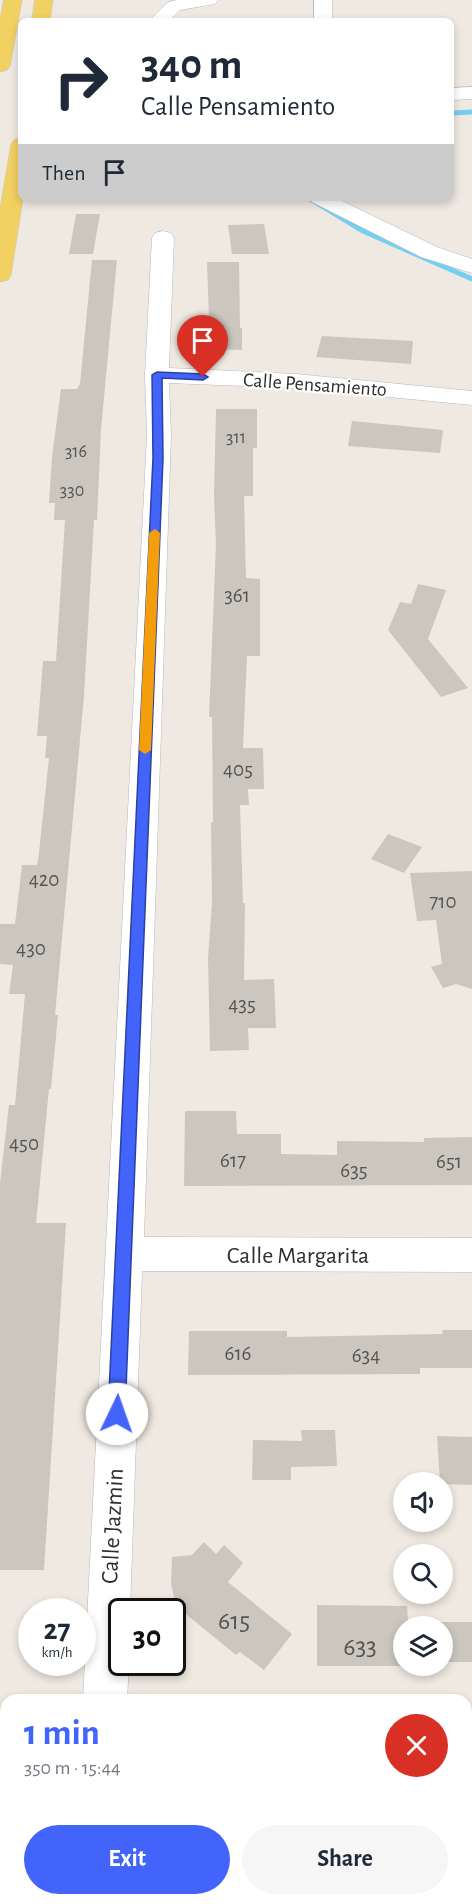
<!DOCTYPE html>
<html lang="en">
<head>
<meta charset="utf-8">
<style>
  :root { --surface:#fff; --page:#f6f6f7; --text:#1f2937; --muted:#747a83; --accent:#4264fb }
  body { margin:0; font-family:"Alegreya Sans",sans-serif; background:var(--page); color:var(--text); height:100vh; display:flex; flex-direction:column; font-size:22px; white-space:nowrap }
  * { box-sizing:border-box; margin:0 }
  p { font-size:20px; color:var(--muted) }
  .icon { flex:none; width:33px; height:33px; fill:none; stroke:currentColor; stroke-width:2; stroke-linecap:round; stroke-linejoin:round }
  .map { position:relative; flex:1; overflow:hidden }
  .drawer { position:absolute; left:0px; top:1694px; width:472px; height:212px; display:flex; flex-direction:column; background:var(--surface); border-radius:18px 18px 0 0; box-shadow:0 3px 9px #0003 }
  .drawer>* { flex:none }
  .banner { position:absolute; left:18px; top:18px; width:436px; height:183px; border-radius:9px; box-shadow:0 3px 9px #0003; background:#fff; color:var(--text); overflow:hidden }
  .fabs { position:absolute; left:393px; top:1472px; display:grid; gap:12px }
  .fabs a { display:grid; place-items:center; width:60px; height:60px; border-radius:50%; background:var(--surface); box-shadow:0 3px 9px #0003; font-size:30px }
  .speed { position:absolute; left:18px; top:1598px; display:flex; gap:12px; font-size:30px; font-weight:700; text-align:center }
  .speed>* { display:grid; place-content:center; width:78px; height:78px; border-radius:50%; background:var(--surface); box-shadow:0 3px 9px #0003; line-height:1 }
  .speed small { font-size:15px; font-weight:400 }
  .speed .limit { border:3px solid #111; border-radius:9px; background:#fff; color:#111 }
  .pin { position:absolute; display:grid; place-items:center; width:51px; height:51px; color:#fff; margin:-62px -26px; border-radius:50% 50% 50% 0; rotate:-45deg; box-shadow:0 0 6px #0007 }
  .pin .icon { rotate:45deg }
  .me { position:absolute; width:66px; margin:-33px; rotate:3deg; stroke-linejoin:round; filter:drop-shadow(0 0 4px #0008) }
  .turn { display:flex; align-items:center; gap:21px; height:126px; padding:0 24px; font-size:27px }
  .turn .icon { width:78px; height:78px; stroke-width:2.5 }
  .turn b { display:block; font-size:42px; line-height:51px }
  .then { display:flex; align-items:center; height:57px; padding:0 24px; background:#0003; gap:12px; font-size:22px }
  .round { display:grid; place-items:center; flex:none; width:63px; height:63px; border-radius:32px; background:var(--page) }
  .headline { display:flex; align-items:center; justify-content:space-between; height:102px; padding:0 24px }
  h1 { font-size:36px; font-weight:700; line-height:45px; color:var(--accent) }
  .cta { display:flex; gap:12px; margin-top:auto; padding:12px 24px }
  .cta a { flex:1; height:69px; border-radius:36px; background:var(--accent); color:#fff; font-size:24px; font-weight:700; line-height:69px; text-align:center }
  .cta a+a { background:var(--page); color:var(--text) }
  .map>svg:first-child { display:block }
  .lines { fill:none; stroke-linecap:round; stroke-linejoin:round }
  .stream { stroke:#75cff0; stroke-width:5 }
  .building { fill:#cbc7bf }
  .minor-casing { stroke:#b4b7c1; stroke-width:1 }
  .major-casing { stroke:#c9c9c9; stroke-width:1 }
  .minor { fill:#fff; fill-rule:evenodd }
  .major { fill:#f2d163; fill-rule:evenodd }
  .route { fill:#4264fb; stroke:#2b41a3; stroke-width:1.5 }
  .slow { fill:#f59e0b }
  .labels { text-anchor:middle; stroke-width:4.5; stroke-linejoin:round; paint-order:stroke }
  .far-number-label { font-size:18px; fill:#555452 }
  .far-street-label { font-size:20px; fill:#2e2e2e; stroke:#fff }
  .number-label { font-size:21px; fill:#555452 }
  .street-label { font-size:24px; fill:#2e2e2e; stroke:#fff }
  .near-number-label { font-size:26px; fill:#555452 }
</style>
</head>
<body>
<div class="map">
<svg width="472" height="1904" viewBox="0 0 472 1904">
  <rect width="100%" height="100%" fill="#efe9e1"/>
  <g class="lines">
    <!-- stream -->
    <g class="stream">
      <path d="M452,113L472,112"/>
      <path d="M309,198L363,231L472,279"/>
    </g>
  </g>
  <!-- building -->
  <g class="building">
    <path d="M76,214H100L93,254H69Z"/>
    <path d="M264,224L269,254H232L228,225Z"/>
    <path d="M92,260H117L101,429L97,520H94L84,696L55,1015H58L51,1089H49L36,1223H66L44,1570H0V1183L9,1105H15L25,994H9L13,965L0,964V924H15L22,865H37L39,853L49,758H45L47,736H37L43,661H56L65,520H54L55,503H49L52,457L61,389H77L80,384Z"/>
    <path d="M207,262H239L240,328H242V350L210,349Z"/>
    <path d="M322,336L413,341L411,364L316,357Z"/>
    <path d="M216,409H257V448H253V496H244L246,578L260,579V656H247L243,748H263L264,789H248L249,805H240L243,903H245L244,980L274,979L276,1028H248L249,1050L210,1051L208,958L212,903L211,822H213L212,717H209L216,544L214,496Z"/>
    <path d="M352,421L443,430L440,453L348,446Z"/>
    <path d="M418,584L446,590L428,639L468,688L441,697L388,630L400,602L411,604Z"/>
    <path d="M388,834L422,847L404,873L371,859Z"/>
    <path d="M472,871V989L456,984L443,988L431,967L442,964L436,920L417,921L410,873Z"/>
    <path d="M185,1111H236L237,1134H281V1154L337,1155V1141L424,1142V1138L472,1137V1185L184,1186Z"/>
    <path d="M442,1330H472V1368H420V1374L188,1375L189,1331H287V1337L443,1334Z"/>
    <path d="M301,1430H335L337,1466L291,1467V1480H252L253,1440L302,1441Z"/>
    <path d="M437,1436L472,1437V1485L442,1484L440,1482Z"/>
    <path d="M204,1542L216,1554L224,1545L243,1563L228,1582L292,1634L264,1670L240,1652L236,1655L176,1606L171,1584L172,1557L192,1555Z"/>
    <path d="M317,1605L407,1606L408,1622H472V1662H442V1626H404V1665L434,1666H317Z"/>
  </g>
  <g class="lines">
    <!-- minor casing -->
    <g class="minor-casing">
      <g id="minor">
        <path d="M177,0H218L215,4L180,10L169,21H149L168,2Z"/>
        <rect x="314" y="0" width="18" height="21"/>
        <path d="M472,87V99L452,100V88Z"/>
        <path d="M308,198H336L437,247L472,259V273L421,257L312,202Z"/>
        <path d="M163,231L171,233L174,238L169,368L296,374L472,391V405L296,388L169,383L171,435L144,1237L472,1238V1272L142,1271L130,1611H122V1662H129L127,1700H83L147,435L145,375L152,238L155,233Z"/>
        <rect x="466" y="1772" width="6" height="46"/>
        <rect x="0" y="1775" width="6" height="46"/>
        <rect x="72" y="1899" width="48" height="5"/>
      </g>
    </g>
    <!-- major casing -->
    <g class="major-casing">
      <g id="major">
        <path d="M4,0H22L10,66L7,70L0,72V20Z"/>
        <path d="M35,0H53L50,21H32Z"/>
        <path d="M21,138V198H23L11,275L8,280L0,282V209L11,144L14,140Z"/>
      </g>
    </g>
    <!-- minor -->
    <use href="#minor" class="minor"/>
    <!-- major -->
    <use href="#major" class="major"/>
  </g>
  <!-- route -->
  <path class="route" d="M157,372L203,374L208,377L203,380L162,378L163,458L125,1414L123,1420L117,1422L111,1420L108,1414L153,458L152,375Z"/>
  <!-- slow -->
  <path class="slow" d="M155,529L160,533L151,750L145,754L139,750L149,533Z"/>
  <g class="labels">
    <!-- far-number labels -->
    <g class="far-number-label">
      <text x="236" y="443">311</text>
      <text x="76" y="457">316</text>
      <text x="72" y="496">330</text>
    </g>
    <!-- far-street labels -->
    <g class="far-street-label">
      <text transform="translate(315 384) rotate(4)" y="7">Calle Pensamiento</text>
    </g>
    <!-- number labels -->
    <g class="number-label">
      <text x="237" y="602">361</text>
      <text x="238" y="776">405</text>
      <text x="44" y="886">420</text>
      <text x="443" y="908">710</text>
      <text x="31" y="955">430</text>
      <text x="242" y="1011">435</text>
      <text x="24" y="1150">450</text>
      <text x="233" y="1167">617</text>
      <text x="449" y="1168">651</text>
      <text x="354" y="1177">635</text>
      <text x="238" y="1360">616</text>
      <text x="366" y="1362">634</text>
    </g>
    <!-- street labels -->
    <g class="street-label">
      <text x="298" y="1263">Calle Margarita</text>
      <text transform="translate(112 1526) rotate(-87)" y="8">Calle Jazmin</text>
    </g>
    <!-- near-number labels -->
    <g class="near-number-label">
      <text x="234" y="1629">615</text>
      <text x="360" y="1655">633</text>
    </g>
  </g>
</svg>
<div class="fabs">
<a><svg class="icon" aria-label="sound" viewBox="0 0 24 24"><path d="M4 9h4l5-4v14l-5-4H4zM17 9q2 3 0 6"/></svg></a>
<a><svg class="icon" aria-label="search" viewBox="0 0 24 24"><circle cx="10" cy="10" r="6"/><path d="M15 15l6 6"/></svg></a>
<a><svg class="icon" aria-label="layers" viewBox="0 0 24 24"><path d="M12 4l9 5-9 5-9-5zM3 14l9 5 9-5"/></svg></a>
</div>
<div class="speed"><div>27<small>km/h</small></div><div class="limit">30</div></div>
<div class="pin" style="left:203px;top:377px;background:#d93025"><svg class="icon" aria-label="arrive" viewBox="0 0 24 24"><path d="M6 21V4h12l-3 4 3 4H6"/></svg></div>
<svg class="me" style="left:117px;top:1414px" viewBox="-20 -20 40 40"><circle r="19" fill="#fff"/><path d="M0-13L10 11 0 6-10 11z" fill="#4264fb"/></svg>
<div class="banner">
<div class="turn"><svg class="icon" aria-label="right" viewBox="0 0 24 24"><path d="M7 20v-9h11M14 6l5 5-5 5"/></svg><div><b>340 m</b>Calle Pensamiento</div></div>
<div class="then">Then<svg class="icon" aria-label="arrive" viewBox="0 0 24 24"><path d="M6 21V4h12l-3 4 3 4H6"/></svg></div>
</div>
<section class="drawer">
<div class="headline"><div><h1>1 min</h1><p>350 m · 15:44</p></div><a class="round" style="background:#d93025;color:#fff"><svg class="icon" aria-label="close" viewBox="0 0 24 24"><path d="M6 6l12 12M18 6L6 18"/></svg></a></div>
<div class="cta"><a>Exit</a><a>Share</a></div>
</section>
</div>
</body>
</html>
